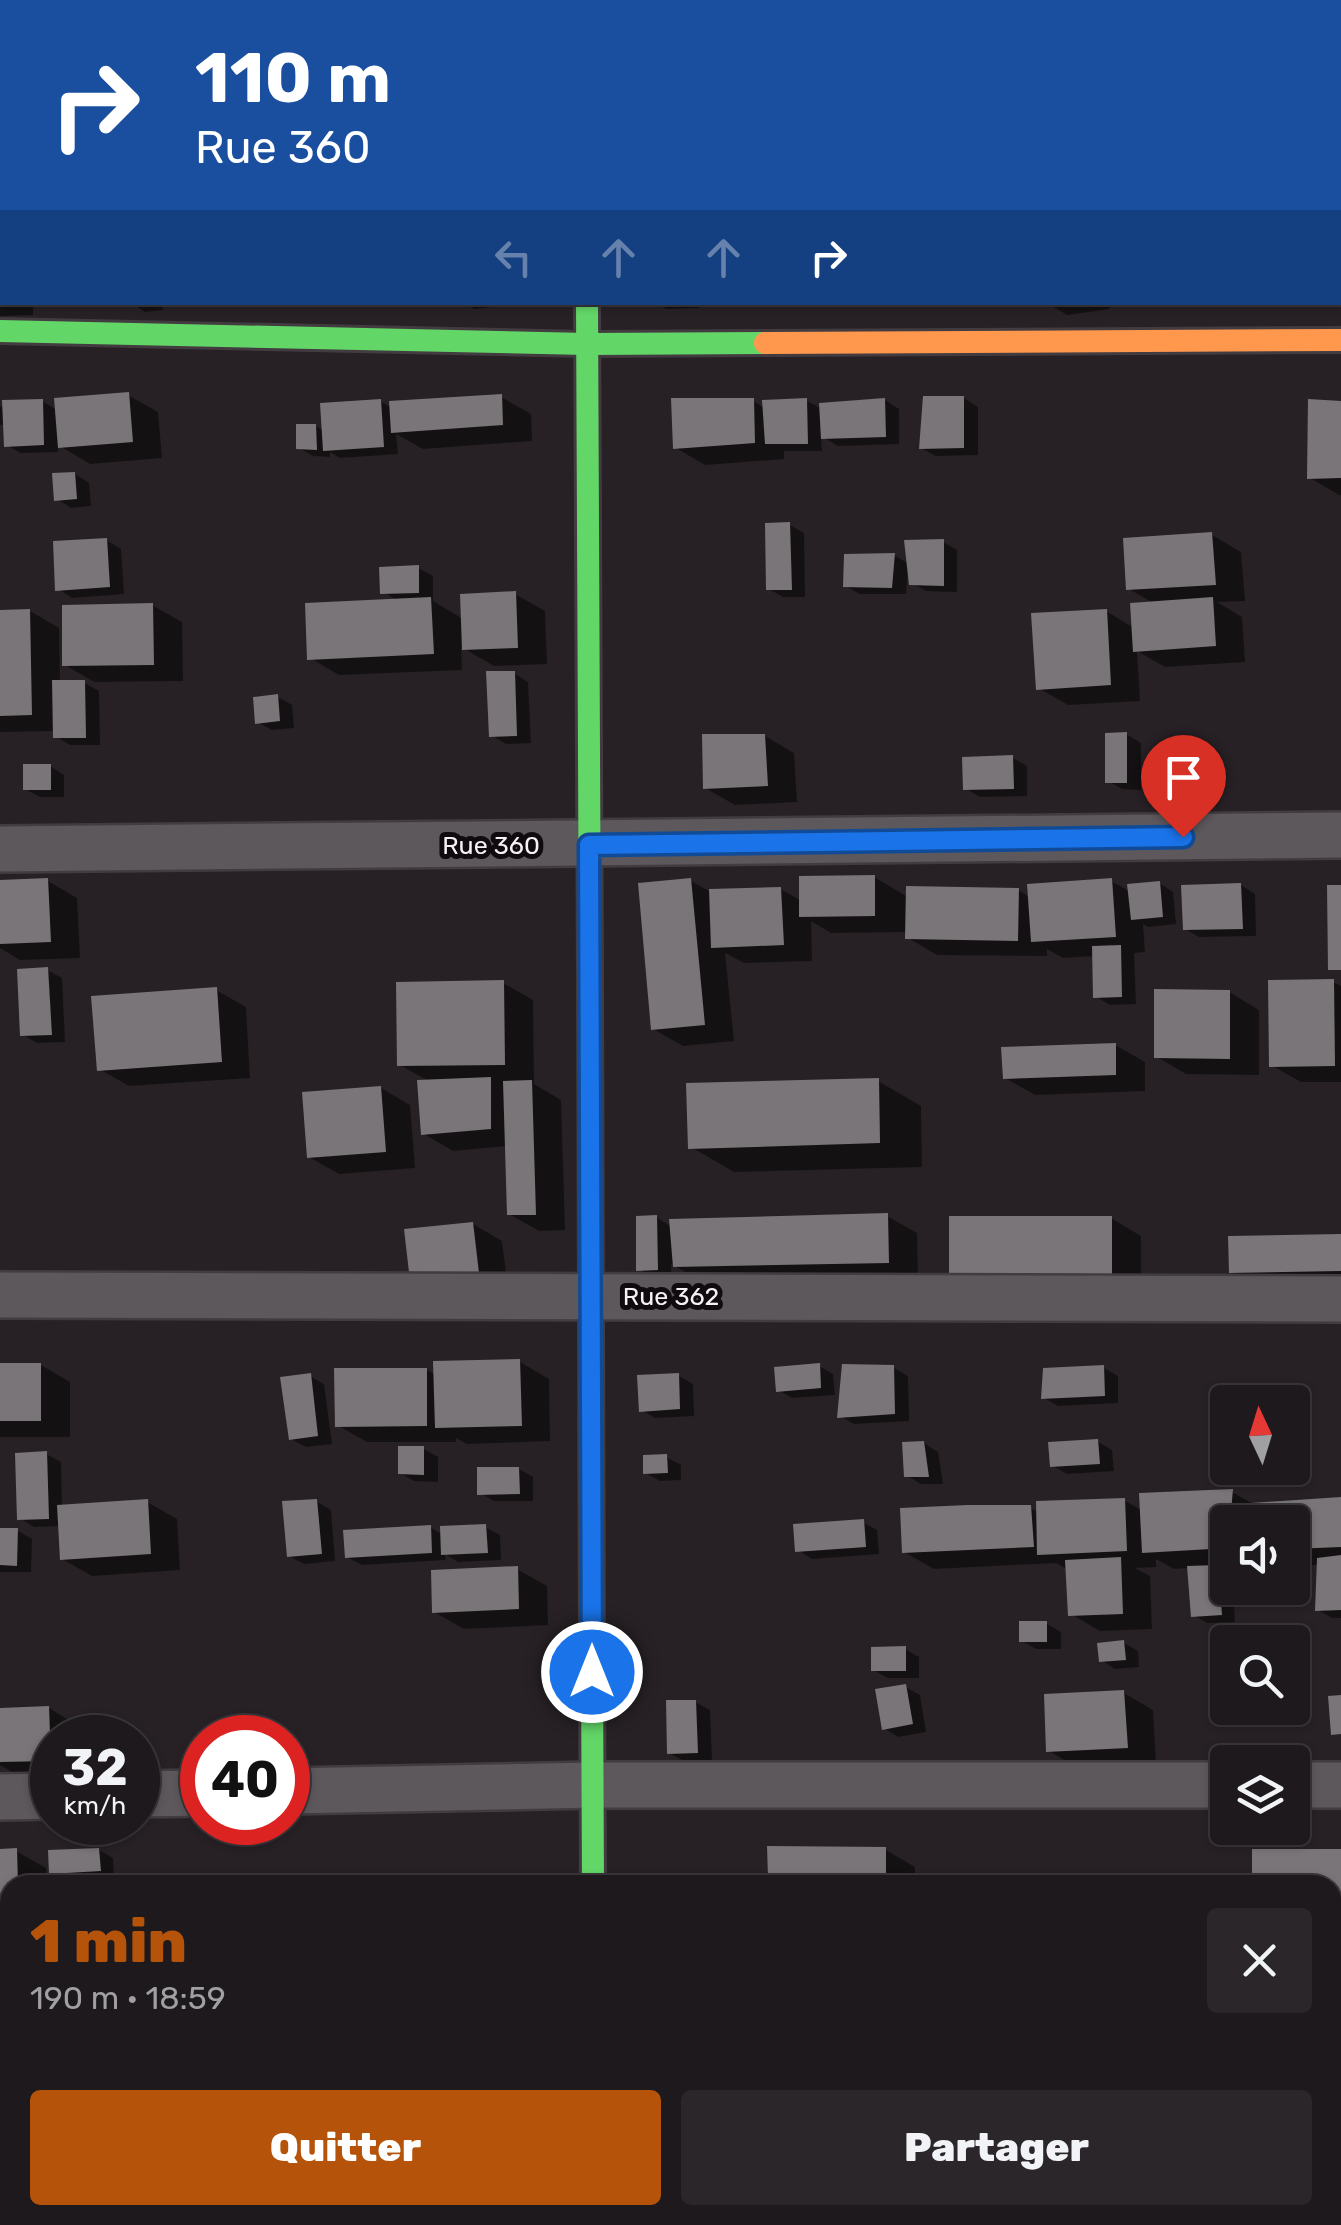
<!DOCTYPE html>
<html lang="fr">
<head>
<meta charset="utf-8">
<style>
  :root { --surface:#1d191c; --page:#2a2629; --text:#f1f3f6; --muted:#a0a0a3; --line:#3b383b; --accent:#b45309 }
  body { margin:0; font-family:Rubik,sans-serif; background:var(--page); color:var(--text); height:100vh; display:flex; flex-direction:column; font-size:38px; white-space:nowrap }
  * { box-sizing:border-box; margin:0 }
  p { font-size:32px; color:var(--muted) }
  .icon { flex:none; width:55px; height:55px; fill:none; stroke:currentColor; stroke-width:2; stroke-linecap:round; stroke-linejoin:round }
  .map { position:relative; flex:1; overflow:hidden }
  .sheet { position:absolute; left:0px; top:1875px; width:1342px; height:350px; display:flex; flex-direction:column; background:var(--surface); border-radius:30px 30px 0 0; box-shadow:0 2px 8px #0004,0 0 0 2px var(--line) }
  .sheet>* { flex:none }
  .guide { position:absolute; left:0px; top:0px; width:1342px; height:305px; box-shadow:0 2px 8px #0004,0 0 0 2px var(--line); background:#1a4fa0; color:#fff; overflow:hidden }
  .needle { width:65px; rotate:356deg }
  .buttons { position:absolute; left:1210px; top:1385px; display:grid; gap:20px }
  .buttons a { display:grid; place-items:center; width:100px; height:100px; border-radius:10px; background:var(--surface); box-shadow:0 2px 8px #0004,0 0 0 2px var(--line); font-size:50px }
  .speed { position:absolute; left:30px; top:1715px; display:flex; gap:20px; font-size:50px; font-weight:700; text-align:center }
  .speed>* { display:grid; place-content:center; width:130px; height:130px; border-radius:50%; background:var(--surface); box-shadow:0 2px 8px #0004,0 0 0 2px var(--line); line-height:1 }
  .speed small { font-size:25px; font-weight:400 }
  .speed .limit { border:15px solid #d22; background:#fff; color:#111 }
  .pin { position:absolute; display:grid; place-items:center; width:85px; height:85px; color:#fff; margin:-102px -42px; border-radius:50% 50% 50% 0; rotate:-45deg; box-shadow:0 0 10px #0007 }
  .pin .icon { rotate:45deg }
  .me { position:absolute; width:110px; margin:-55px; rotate:0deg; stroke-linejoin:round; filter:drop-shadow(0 0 8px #0008) }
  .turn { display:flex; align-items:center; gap:35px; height:210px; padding:0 30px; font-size:45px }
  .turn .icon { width:130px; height:130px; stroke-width:2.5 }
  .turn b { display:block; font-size:70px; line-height:85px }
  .lanes { display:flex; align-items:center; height:95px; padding:0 30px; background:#0003; justify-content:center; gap:50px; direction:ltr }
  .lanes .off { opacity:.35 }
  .round { display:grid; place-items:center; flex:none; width:105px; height:105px; border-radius:10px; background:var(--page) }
  .headline { display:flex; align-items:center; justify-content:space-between; height:170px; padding:0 30px }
  h1 { font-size:60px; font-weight:800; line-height:75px; color:var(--accent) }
  .primary-button { display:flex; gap:20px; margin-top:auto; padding:20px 30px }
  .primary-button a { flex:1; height:115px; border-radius:10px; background:var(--accent); color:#fff; font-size:40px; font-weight:800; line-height:115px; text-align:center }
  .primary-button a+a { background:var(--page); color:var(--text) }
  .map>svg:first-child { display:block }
  .shadow { fill:#0007 }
  .building { fill:#7a7578 }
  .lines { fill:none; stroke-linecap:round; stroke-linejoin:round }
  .street-casing { stroke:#423c40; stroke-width:50 }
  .fast-casing { stroke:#423c40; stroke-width:28 }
  .slow-casing { stroke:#423c40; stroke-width:28 }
  .street { stroke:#5d585c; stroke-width:45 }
  .fast { stroke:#63d668; stroke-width:22 }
  .slow { stroke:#ff974d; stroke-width:22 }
  .route-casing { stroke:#114b97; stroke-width:25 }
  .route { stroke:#1a73e8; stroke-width:18 }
  .labels { text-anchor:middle; stroke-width:10; stroke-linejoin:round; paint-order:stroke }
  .street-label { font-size:25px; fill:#f7f0f5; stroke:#0f0b0e }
</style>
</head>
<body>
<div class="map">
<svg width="1341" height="2225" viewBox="0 0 1341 2225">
  <rect width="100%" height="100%" fill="#272125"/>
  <!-- shadow -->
  <g class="shadow">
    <path d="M490,0H528V2H494Z"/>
    <path d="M692,0H747L703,2Z"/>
    <path d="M856,0H1063L1064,2H856Z"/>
    <path d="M0,151L2,152V197L0,198Z"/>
    <path d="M0,277L2,302H33V315L0,316Z"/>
    <path d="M130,302H163V310L145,312Z"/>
    <path d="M462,302H490L491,307L474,309Z"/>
    <path d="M497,302H535V307L504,306Z"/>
    <path d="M655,302H699V308L666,309Z"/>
    <path d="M1052,302H1110V309L1067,315L1052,306Z"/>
    <path d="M128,395L158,412L162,458L90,464L58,445V452L21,453L6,445V424L0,425V406L5,409L42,401L57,410Z"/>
    <path d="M501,397L531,414L532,441L423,449L396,434L398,454L340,458L330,452V457L313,456L299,448L316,426L325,431L380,401L392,408Z"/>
    <path d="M964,398L978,407V455L936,456L921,448Z"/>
    <path d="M885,400L899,409V444L838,446L821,436L822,451H784V459L705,465L676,448L753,401L765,408L807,401L822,409Z"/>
    <path d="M1341,403V495H1339L1310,478Z"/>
    <path d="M75,474L89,483L91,506L71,508L57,499Z"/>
    <path d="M790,525L804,533L805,597H783L769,589Z"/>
    <path d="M1212,535L1241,552L1245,601L1217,602L1242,617L1245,662L1165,667L1137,651L1140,701L1068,705L1038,688L1106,611L1134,628L1155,604L1129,589Z"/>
    <path d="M106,540L121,549L124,594L72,598L58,589Z"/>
    <path d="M943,542L957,550V592L926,591L912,583L908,570L906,594H859L845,585L894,555L909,564Z"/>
    <path d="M418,568L433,576V601L463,619L515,594L545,611L547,664L494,666L461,647L462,670L339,675L310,658L398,601L383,592Z"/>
    <path d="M152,605L182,622L183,681L94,682L65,665Z"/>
    <path d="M30,611L59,628L60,682L85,683L99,691L100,745H70L55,736V731L0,732V612Z"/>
    <path d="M514,673L528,682L531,743L506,744L491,735Z"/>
    <path d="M278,697L292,705L294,728L272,730L257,722Z"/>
    <path d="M1126,734L1141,743V790L1122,789L1108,781Z"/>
    <path d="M765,736L794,753L797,802L735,805L705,788Z"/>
    <path d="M1013,758L1027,766V796L980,797L965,788Z"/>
    <path d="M50,766L64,775V797H40L25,789Z"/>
    <path d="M874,877L908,897L1018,890L1031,898L1111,881L1131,892L1159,883L1173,892L1176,924L1148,927L1143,924L1145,952L1134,953L1136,1004L1110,1005L1095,996V956L1063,958L1047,949V956L937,955L908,938V932L831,933L811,921L812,961L744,963L725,953L734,1041L683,1046L653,1029L691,881L709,891L780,889L802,901Z"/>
    <path d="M48,881L77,898L80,958L20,960L0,948V883Z"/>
    <path d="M1241,885L1255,894L1256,936L1199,937L1185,929Z"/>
    <path d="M47,970L62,978L65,1042L37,1043L23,1035Z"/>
    <path d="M1333,982L1341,986V1082H1301L1271,1065Z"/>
    <path d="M503,983L533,1000L534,1084L561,1100L565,1230L539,1231L509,1214L507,1146L453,1151L424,1134L430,1082L400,1065Z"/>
    <path d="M216,990L246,1007L250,1078L129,1086L99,1069Z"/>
    <path d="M1229,992L1259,1010V1075L1186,1074L1157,1057Z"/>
    <path d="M1115,1045L1145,1062V1091L1035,1095L1005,1078Z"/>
    <path d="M878,1081L921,1106L922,1167L734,1172L691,1147Z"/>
    <path d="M381,1088L410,1105L415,1168L339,1174L309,1157Z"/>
    <path d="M887,1216L917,1233L918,1278L705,1283L671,1264V1277L653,1278L639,1269L656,1217L672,1227Z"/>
    <path d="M1111,1218L1141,1236V1293H982Z"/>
    <path d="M473,1224L502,1241L508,1289L442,1296Z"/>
    <path d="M1341,1237V1287L1261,1289L1231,1272Z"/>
    <path d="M520,1362L549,1379L550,1441L467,1444L456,1438V1442H367L337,1425L427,1370L436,1375Z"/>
    <path d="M0,1365H41L70,1382V1437H0Z"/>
    <path d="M819,1366L833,1374L835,1395L792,1398L778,1390Z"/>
    <path d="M894,1368L908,1376L909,1421L854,1424L840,1416Z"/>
    <path d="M1104,1368L1118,1376V1403L1058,1406L1044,1398Z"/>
    <path d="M310,1376L324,1384L332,1444L306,1447L291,1439Z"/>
    <path d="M679,1376L693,1384L694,1416L655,1418L641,1410Z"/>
    <path d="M1098,1442L1112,1450L1114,1471L1067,1474L1053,1466Z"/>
    <path d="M924,1443L938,1452L943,1484H921L906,1475Z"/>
    <path d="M424,1449L438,1457V1482L414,1481L400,1473Z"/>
    <path d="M46,1454L61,1462L62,1507L147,1502L177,1519L180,1570L92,1576L62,1559L60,1526L34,1527L19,1518Z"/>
    <path d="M666,1457L681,1465V1480L660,1481L645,1473Z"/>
    <path d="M519,1469L533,1477V1501H494L480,1493Z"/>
    <path d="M1232,1492L1255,1505L1341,1500V1618H1332L1318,1610L1320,1565H1292V1522H1228V1566H1217L1228,1573V1588H1233L1235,1622L1207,1623L1193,1615L1190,1568L1174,1569L1156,1559V1567L1135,1568L1150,1576L1152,1629L1100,1631L1071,1614L1068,1570L1056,1563L934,1569L904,1552L1030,1508L1038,1512L1125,1501L1143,1511Z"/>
    <path d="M316,1501L331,1510L335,1561L304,1564L289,1556Z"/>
    <path d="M863,1522L877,1530L879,1554L812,1559L798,1550Z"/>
    <path d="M430,1527L443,1535L485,1527L500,1535L501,1560L458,1562L445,1554L446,1560L362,1565L347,1557Z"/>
    <path d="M0,1530L18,1531L32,1539L31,1572H0Z"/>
    <path d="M517,1569L547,1586L548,1625L464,1629L434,1612Z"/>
    <path d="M1047,1624L1061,1632V1649H1036L1022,1641Z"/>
    <path d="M1124,1643L1138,1651L1139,1667L1115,1669L1101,1660Z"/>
    <path d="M905,1649L919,1657V1678H888L873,1670Z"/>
    <path d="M905,1687L920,1695L926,1732L898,1737L884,1728Z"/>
    <path d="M1124,1693L1153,1710L1156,1764L1078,1768L1049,1751Z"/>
    <path d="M695,1702L710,1710L712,1760L684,1761L669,1753Z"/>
    <path d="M49,1708L78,1726L79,1738H52V1778H23L0,1765V1710Z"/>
    <path d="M99,1850L113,1858L114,1878L66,1880L52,1872Z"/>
    <path d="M886,1850L915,1867V1885H787L770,1875Z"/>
    <path d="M0,1851H16L46,1868V1885H10V1923L0,1924Z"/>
    <path d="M1341,1851V1923H1332V1885H1255Z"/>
    <rect x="1332" y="2015" width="9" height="91"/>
    <rect x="0" y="2054" width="10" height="67"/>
    <path d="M10,2165V2215H63V2225H0V2166Z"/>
    <path d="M1341,2186V2225H1260L1259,2215H1332Z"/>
    <path d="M282,2215H328V2225H283Z"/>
    <path d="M400,2215H538L539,2225H400Z"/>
    <path d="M674,2215H832L833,2225H674Z"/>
    <path d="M916,2215H936L937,2217L924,2220Z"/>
    <path d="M960,2215H993L994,2225H960Z"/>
  </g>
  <!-- building -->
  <g class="building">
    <path d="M129,392L133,442L58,448L54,398Z"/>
    <path d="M502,394L503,425L391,433L389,401Z"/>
    <path d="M923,396H964V448L919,449Z"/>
    <path d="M671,398H754L755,443L673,449Z"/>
    <path d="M807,398L808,444H765L762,400Z"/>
    <path d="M885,398L886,437L821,439L819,403Z"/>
    <path d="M43,399L44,445L4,447L2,400Z"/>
    <path d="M381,399L384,447L323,451L320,403Z"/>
    <path d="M1308,399L1341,401V478L1307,479Z"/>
    <path d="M296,424H316L317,450L296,449Z"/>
    <path d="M75,472L77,499L54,501L52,473Z"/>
    <path d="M790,522L792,590H766L765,523Z"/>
    <path d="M1212,532L1216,585L1126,590L1123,538Z"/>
    <path d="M107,538L110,587L55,591L53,541Z"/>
    <path d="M944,539V586L909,585L904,540Z"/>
    <path d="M895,553L892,588L843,587L844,554Z"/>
    <path d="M419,565V593L380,594L379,567Z"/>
    <path d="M516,591L518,648L462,650L460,594Z"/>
    <path d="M431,597L434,654L307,660L305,603Z"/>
    <path d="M1213,597L1216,646L1133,652L1130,603Z"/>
    <path d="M153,603L154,665L62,666V605Z"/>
    <path d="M30,609L32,715L0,716V610Z"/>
    <path d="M1107,609L1111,685L1036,690L1031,613Z"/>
    <path d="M486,671H515L517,736L489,737Z"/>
    <path d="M52,680H85L86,738H53Z"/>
    <path d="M278,694L280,721L255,724L253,697Z"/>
    <path d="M1127,732V783H1105V733Z"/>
    <path d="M702,734H765L768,786L703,789Z"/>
    <path d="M1013,755L1014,789L963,790L962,757Z"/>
    <rect x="23" y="764" width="28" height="26"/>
    <path d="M875,875V916L799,917V876Z"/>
    <path d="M48,878L51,942L0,944V880Z"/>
    <path d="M691,878L705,1025L651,1030L638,883Z"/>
    <path d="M1112,878L1116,937L1031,942L1027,884Z"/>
    <path d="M1160,881L1163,917L1131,920L1127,884Z"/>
    <path d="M1241,883L1243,929L1183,930L1181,885Z"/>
    <path d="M1327,885H1341V970H1328Z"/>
    <path d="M906,886L1019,888L1018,941L905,939Z"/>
    <path d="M781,887L784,945L711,948L709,889Z"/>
    <path d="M1121,945L1122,997L1093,998L1092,946Z"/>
    <path d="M48,967L52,1035L20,1036L17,969Z"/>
    <path d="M1334,979L1335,1066L1269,1067L1268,980Z"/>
    <path d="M504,980L505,1065L397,1066L396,982Z"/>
    <path d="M217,987L222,1062L97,1071L91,996Z"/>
    <path d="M1154,989L1230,990V1059L1154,1058Z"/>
    <path d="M1116,1043V1075L1003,1079L1001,1047Z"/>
    <path d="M491,1077V1129L421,1135L417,1080Z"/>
    <path d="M879,1078L880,1143L688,1149L686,1083Z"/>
    <path d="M532,1080L536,1215H507L503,1081Z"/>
    <path d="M381,1086L386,1152L307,1158L302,1092Z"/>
    <path d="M888,1213L889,1263L673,1267L669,1219Z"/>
    <path d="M657,1215L658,1270L636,1271V1216Z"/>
    <rect x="949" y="1216" width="163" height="61"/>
    <path d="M473,1222L479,1273L410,1281L404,1229Z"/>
    <path d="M1341,1234V1271L1229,1273L1228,1236Z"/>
    <path d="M520,1359L522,1426L435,1428L433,1361Z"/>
    <rect x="0" y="1363" width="41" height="58"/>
    <path d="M820,1363L821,1388L776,1392L774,1367Z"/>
    <path d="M842,1364L894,1365L895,1414L837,1418Z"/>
    <path d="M1104,1365L1105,1396L1041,1399L1043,1368Z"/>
    <path d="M334,1368H427V1426L335,1427Z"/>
    <path d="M311,1373L318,1436L289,1440L280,1377Z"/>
    <path d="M679,1373L680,1409L639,1412L637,1375Z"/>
    <path d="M1098,1439L1100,1464L1050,1467L1048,1442Z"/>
    <path d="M924,1441L929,1477H904L902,1442Z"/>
    <path d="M398,1446H424V1475L398,1474Z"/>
    <path d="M47,1451L49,1519L17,1520L15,1453Z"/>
    <path d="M667,1454L668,1473L643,1474V1455Z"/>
    <path d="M477,1467H519L520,1494L477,1495Z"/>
    <path d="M1233,1489L1228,1548L1142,1553L1139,1493Z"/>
    <path d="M1341,1497V1547L1292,1549V1522H1250L1251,1503Z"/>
    <path d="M1125,1498L1127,1551L1037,1555L1036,1501Z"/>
    <path d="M148,1499L151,1554L60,1560L57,1505Z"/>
    <path d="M317,1499L322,1554L287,1557L282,1501Z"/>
    <path d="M968,1505H1031L1034,1547L902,1553L900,1508Z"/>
    <path d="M864,1519L866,1547L795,1552L793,1524Z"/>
    <path d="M486,1524L488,1553L441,1555L440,1526Z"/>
    <path d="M431,1525L432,1553L345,1558L343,1530Z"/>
    <path d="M0,1528H18L17,1566L0,1565Z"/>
    <path d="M1341,1555V1610L1315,1611L1317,1558Z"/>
    <path d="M1121,1557L1123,1614L1068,1616L1065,1560Z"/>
    <path d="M1218,1565L1222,1615L1191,1617L1187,1566Z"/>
    <path d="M518,1566L519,1609L432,1613L431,1570Z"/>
    <rect x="1019" y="1621" width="28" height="21"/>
    <path d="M1124,1640L1126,1660L1099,1662L1097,1643Z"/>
    <path d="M906,1646V1671H871V1647Z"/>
    <path d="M906,1684L913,1724L882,1730L875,1689Z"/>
    <path d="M1124,1690L1128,1748L1046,1752L1044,1694Z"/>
    <path d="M1341,1695V1734L1331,1735L1328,1696Z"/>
    <path d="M666,1700H696L698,1753L667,1754Z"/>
    <path d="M49,1706L51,1761L0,1762V1708Z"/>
    <path d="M767,1846L886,1847V1877H768Z"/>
    <path d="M17,1848L18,1885H10V1907H0V1849Z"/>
    <path d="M99,1848L101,1871L49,1874L48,1850Z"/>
    <path d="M1252,1849H1341V1908H1332V1885H1252Z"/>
    <path d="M1341,1930V2006L1333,2007L1332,1931Z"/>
    <path d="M1341,2012V2038L1332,2039V2013Z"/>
    <path d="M1341,2045V2098H1332V2046Z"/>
    <rect x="0" y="2052" width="10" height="53"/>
    <rect x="1332" y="2123" width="9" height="19"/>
    <path d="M10,2163V2177L0,2178V2164Z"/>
    <path d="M1332,2183H1341V2225H1319L1318,2215H1332Z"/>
    <path d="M0,2186H10V2215H34V2225H0Z"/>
    <rect x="280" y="2215" width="35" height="10"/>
    <rect x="398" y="2215" width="112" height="10"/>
    <path d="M672,2215H804L805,2222L672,2225Z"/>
    <path d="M957,2215H980V2225H958Z"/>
    <path d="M1257,2215H1309L1310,2225H1257Z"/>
  </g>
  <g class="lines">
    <!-- street casing -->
    <g class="street-casing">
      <g id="street">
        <path d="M585,0V2"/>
        <path d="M0,849L1341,835"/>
        <path d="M0,1295L1341,1299"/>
        <path d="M1292,1785H1341"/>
        <path d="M288,1791L593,1785H1228"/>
        <path d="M138,1794L202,1793"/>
        <path d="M0,1797L52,1796"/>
        <path d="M595,2215V2225"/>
      </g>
    </g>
    <!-- fast casing -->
    <g class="fast-casing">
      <g id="fast">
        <path d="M587,302L590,977"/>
        <path d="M0,331L587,344L765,343"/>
        <path d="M592,1668L593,1885"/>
      </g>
    </g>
    <!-- slow casing -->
    <g class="slow-casing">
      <g id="slow">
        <path d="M765,343L1341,340"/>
        <path d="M590,977L592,1668"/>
      </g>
    </g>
    <!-- street -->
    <use href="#street" class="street"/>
    <!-- fast -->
    <use href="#fast" class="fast"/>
    <!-- slow -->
    <use href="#slow" class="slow"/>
  </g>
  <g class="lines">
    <!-- route casing -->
    <g class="route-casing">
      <path id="route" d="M592,1672L589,845L1183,837"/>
    </g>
    <!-- route -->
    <use href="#route" class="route"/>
  </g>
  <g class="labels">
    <!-- street labels -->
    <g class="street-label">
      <text x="491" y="854">Rue 360</text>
      <text x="671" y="1305">Rue 362</text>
    </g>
  </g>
</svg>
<div class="buttons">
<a><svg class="needle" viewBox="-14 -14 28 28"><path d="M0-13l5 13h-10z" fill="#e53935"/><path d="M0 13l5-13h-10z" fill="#a0a0a3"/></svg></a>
<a><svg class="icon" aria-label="sound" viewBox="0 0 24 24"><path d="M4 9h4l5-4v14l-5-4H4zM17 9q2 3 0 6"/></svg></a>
<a><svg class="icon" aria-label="search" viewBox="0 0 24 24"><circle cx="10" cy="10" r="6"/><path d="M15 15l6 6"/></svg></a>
<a><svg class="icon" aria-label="layers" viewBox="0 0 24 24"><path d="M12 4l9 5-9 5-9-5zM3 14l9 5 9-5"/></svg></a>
</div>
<div class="speed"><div>32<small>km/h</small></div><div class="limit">40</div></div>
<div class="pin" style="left:1183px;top:837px;background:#d93025"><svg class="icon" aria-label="arrive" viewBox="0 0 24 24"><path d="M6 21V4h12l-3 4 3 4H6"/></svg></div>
<svg class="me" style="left:592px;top:1672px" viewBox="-20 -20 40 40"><circle r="17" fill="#1a73e8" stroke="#fff" stroke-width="3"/><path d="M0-11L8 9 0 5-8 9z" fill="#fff"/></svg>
<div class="guide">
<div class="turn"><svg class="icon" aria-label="right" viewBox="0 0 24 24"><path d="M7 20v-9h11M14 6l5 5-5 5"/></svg><div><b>110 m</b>Rue 360</div></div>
<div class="lanes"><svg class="icon off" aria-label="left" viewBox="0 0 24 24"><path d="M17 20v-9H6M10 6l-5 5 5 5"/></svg><svg class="icon off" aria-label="ahead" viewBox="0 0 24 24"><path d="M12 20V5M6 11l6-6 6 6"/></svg><svg class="icon off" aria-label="ahead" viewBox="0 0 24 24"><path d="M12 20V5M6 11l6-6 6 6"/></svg><svg class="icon" aria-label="right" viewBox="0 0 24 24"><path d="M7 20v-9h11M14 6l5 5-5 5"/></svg></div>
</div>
<section class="sheet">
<div class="headline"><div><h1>1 min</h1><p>190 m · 18:59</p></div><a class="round"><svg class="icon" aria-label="close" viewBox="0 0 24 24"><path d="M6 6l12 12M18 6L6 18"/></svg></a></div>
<div class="primary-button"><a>Quitter</a><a>Partager</a></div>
</section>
</div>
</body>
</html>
